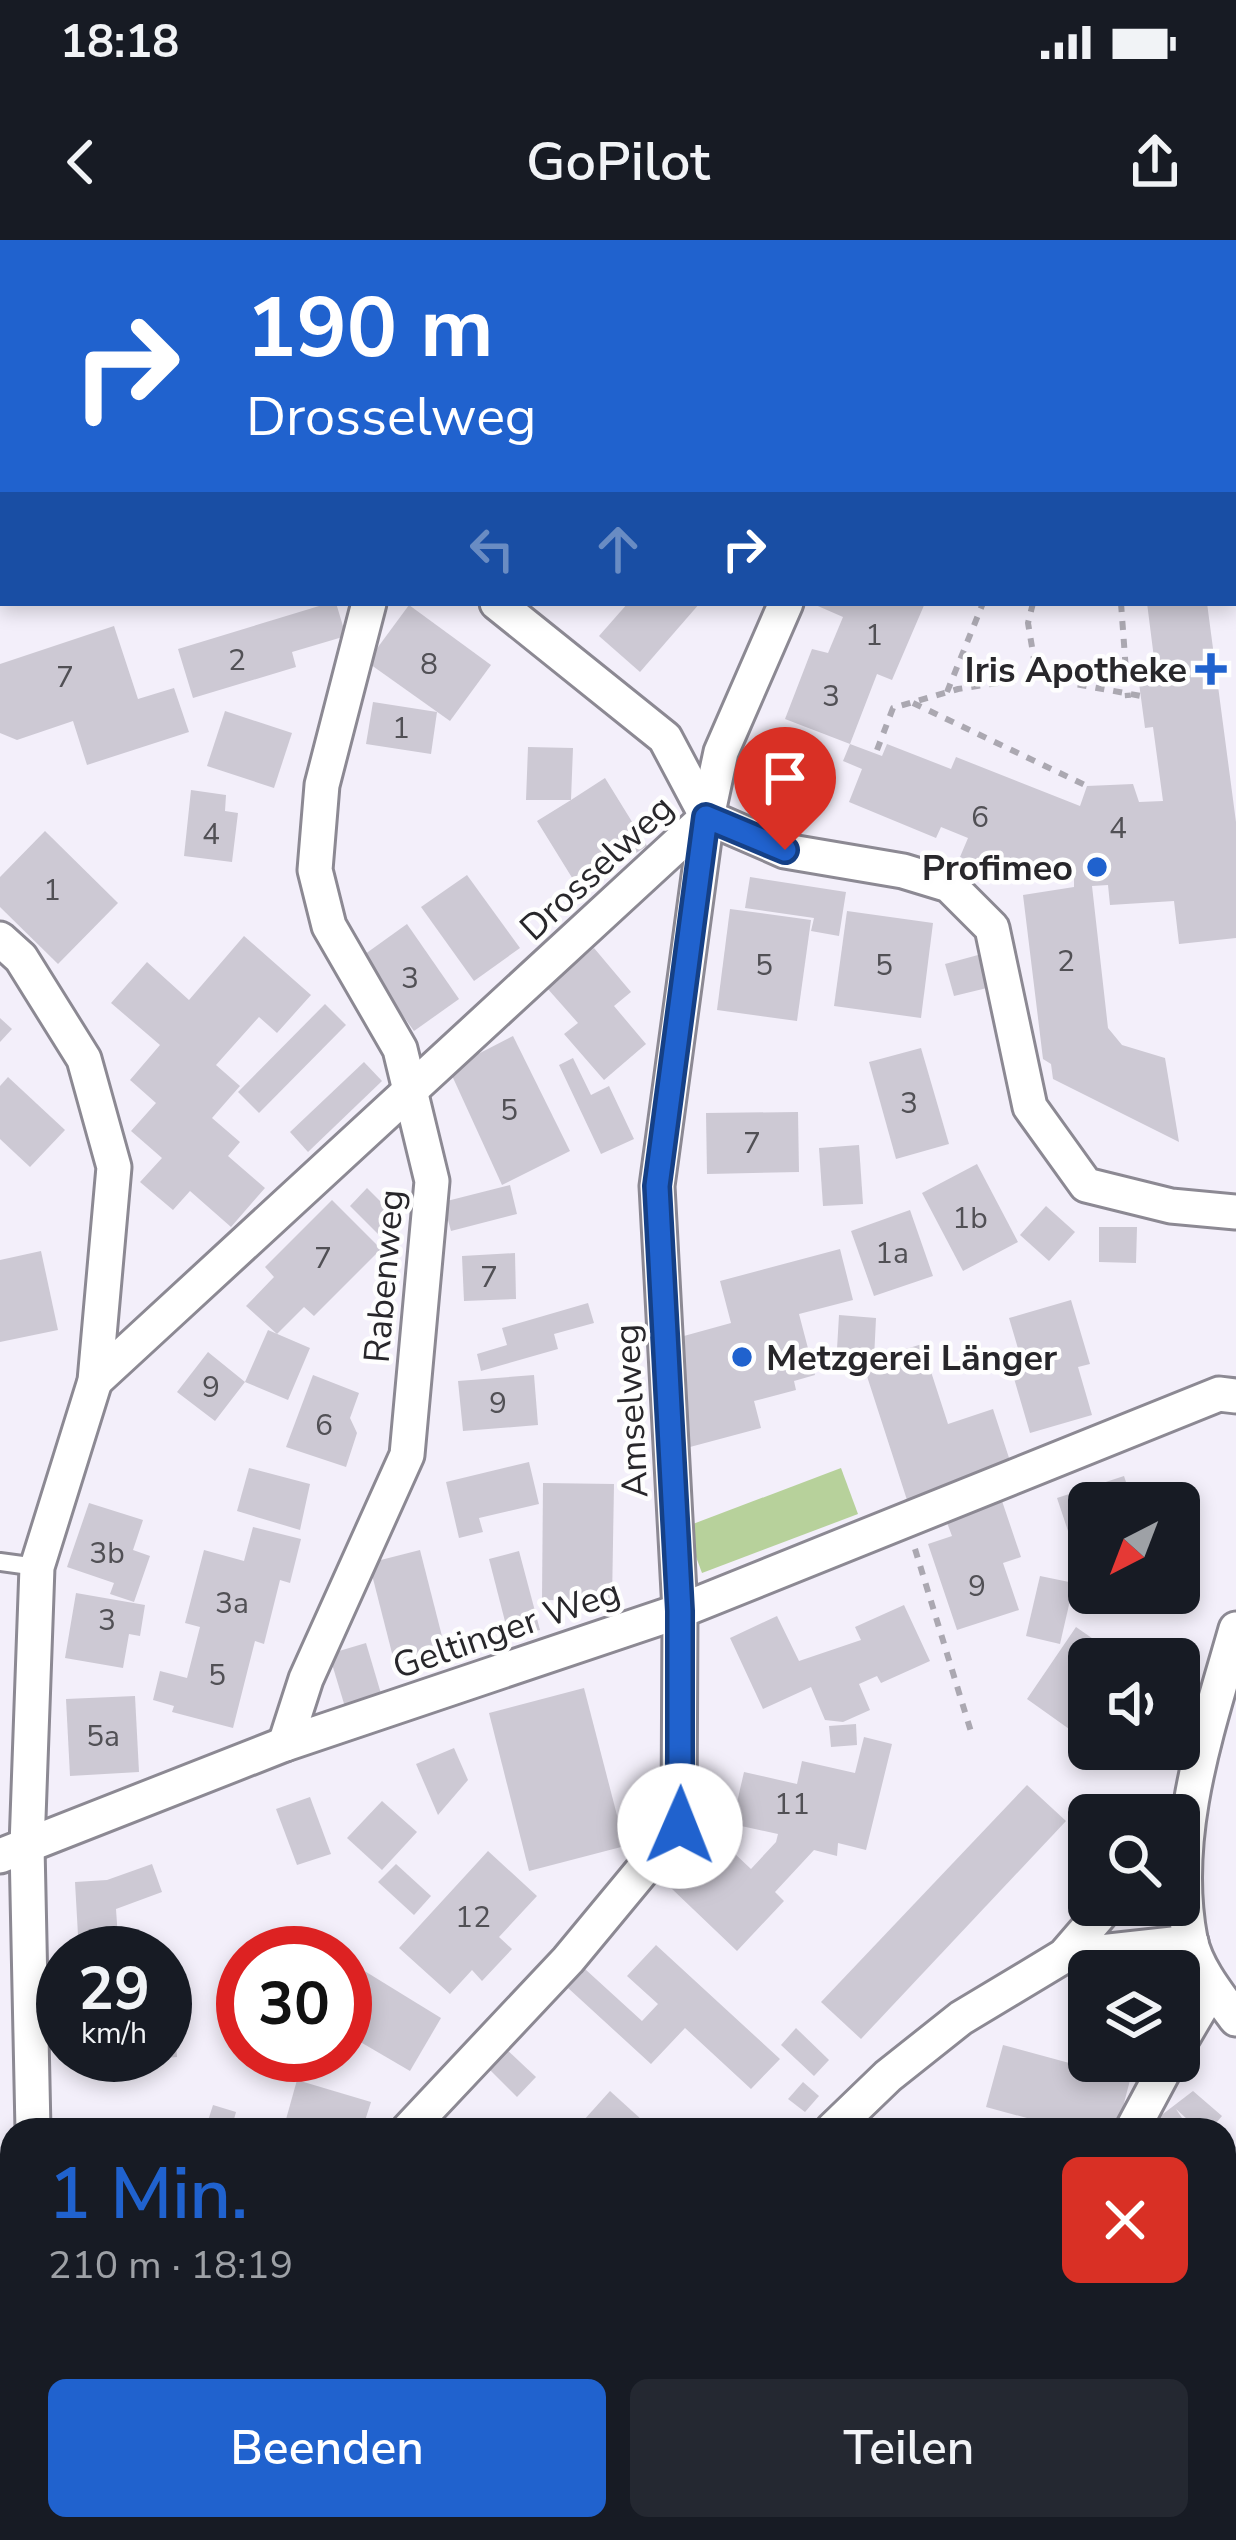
<!DOCTYPE html>
<html lang="de">
<head>
<meta charset="utf-8">
<style>
  :root { --surface:#171b24; --page:#242831; --text:#f1f3f6; --muted:#9ea1a6; --accent:#2062ce }
  body { margin:0; font-family:"Nunito Sans",sans-serif; background:var(--page); color:var(--text); height:100vh; display:flex; flex-direction:column; font-size:45px; white-space:nowrap }
  * { box-sizing:border-box; margin:0 }
  p { font-size:39px; color:var(--muted) }
  .icon { flex:none; width:66px; height:66px; fill:none; stroke:currentColor; stroke-width:2; stroke-linecap:round; stroke-linejoin:round }
  .map { position:relative; flex:1; overflow:hidden }
  .drawer { position:absolute; left:0px; top:1878px; width:1236px; height:423px; display:flex; flex-direction:column; background:var(--surface); border-radius:36px 36px 0 0; box-shadow:0 6px 18px #0003 }
  .drawer>* { flex:none }
  .top-card { position:absolute; left:0px; top:0px; width:1236px; height:366px; box-shadow:0 6px 18px #0003; background:#2062ce; color:#fff; overflow:hidden }
  .needle { width:78px; rotate:222deg }
  .controls { position:absolute; left:1068px; top:1242px; display:grid; gap:24px }
  .controls a { display:grid; place-items:center; width:132px; height:132px; border-radius:18px; background:var(--surface); box-shadow:0 6px 18px #0003; font-size:60px }
  .speed { position:absolute; left:36px; top:1686px; display:flex; gap:24px; font-size:60px; font-weight:700; text-align:center }
  .speed>* { display:grid; place-content:center; width:156px; height:156px; border-radius:50%; background:var(--surface); box-shadow:0 6px 18px #0003; line-height:1 }
  .speed small { font-size:30px; font-weight:400 }
  .speed .limit { border:18px solid #d22; background:#fff; color:#111 }
  .pin { position:absolute; display:grid; place-items:center; width:102px; height:102px; color:#fff; margin:-123px -51px; border-radius:50% 50% 50% 0; rotate:-45deg; box-shadow:0 0 12px #0007 }
  .pin .icon { rotate:45deg }
  .me { position:absolute; width:132px; margin:-66px; rotate:1deg; stroke-linejoin:round; filter:drop-shadow(0 0 9px #0008) }
  .turn { display:flex; align-items:center; gap:42px; height:252px; padding:0 48px; font-size:54px }
  .turn .icon { width:156px; height:156px; stroke-width:2.5 }
  .turn b { display:block; font-size:84px; line-height:102px }
  .lanes { display:flex; align-items:center; height:114px; padding:0 48px; background:#0003; justify-content:center; gap:60px; direction:ltr }
  .lanes .off { opacity:.35 }
  .round { display:grid; place-items:center; flex:none; width:126px; height:126px; border-radius:18px; background:var(--page) }
  .summary { display:flex; align-items:center; justify-content:space-between; height:204px; padding:0 48px }
  h1 { font-size:72px; font-weight:600; line-height:90px; color:var(--accent) }
  .primary-button { display:flex; gap:24px; margin-top:auto; padding:24px 48px }
  .primary-button a { flex:1; height:138px; border-radius:18px; background:var(--accent); color:#fff; font-size:48px; font-weight:600; line-height:138px; text-align:center }
  .primary-button a+a { background:var(--page); color:var(--text) }
  .status { display:flex; justify-content:space-between; align-items:center; height:84px; padding:0 60px; background:var(--surface); direction:ltr }
  .status svg { height:33px; fill:currentColor }
  header { display:flex; justify-content:space-between; align-items:center; height:156px; padding:0 48px; background:var(--surface); font-size:54px; font-weight:600 }
  .map>svg:first-child { display:block }
  .green { fill:#b7d19b }
  .building { fill:#cdc9d4 }
  .lines { fill:none; stroke-linecap:round; stroke-linejoin:round }
  .lane-casing { stroke:#8c8993; stroke-width:22 }
  .street-casing { stroke:#8c8993; stroke-width:39 }
  .path { stroke:#aba8b1; stroke-width:6; stroke-dasharray:9 9; stroke-linecap:butt }
  .lane { stroke:#fff; stroke-width:16 }
  .street { stroke:#fff; stroke-width:33 }
  .route-casing { stroke:#154086; stroke-width:30 }
  .route { stroke:#2062ce; stroke-width:21 }
  .poi-dot { fill:#2062ce; stroke:#fefefe; stroke-width:4.5 }
  .labels { text-anchor:middle; stroke-width:9; stroke-linejoin:round; paint-order:stroke }
  .number-label { font-size:30px; fill:#515055 }
  .poi-label { font-size:36px; font-weight:bold; fill:#28272b; stroke:#fefefe; text-anchor:end }
  .street-label { font-size:36px; fill:#28272b; stroke:#fefefe }
</style>
</head>
<body>
<div class="status"><b>18:18</b><svg viewBox="0 0 49 12"><path d="M0 12V9h3v3zM5 12V6h3v6zM10 12V3h3v9zM15 12V0h3v12zM26 1h20v11H26zM47 4h2v5h-2z"/></svg></div>
<header><svg class="icon" aria-label="back" viewBox="0 0 24 24"><path d="M15 5l-7 7 7 7"/></svg>GoPilot<svg class="icon" aria-label="share" viewBox="0 0 24 24"><path d="M12 15V3M7 8l5-5 5 5M5 13v7h14v-7"/></svg></header>
<div class="map">
<svg width="1236" height="2300" viewBox="0 0 1236 2300">
  <rect width="100%" height="100%" fill="#f3effa"/>
  <!-- green -->
  <path class="green" d="M841,1228L858,1274L702,1333L685,1287Z"/>
  <!-- building -->
  <g class="building">
    <path d="M329,363H336L346,396L292,412L296,427L193,458L178,409Z"/>
    <path d="M628,363H700L640,432L599,396Z"/>
    <path d="M811,363H925L892,440L877,434L850,504L785,479L812,409L828,413L843,377Z"/>
    <path d="M1147,363H1207L1236,582V698L1179,704L1174,661L1110,665L1108,645L1092,646L1108,788L1122,805L1165,818L1179,902L1053,839L1051,824L1043,819L1023,655L1074,647V630L1052,635L1018,622L1012,638L960,617L968,598L941,587L936,598L849,562L862,529L843,521L850,504L882,516L887,504L951,529L956,517L1080,566L1087,546L1133,544L1139,562L1163,561L1153,487L1145,488L1137,428L1155,426Z"/>
    <path d="M409,365L491,425L450,481L367,422Z"/>
    <path d="M114,386L138,459L174,448L189,492L87,525L73,481L17,500L0,493V424Z"/>
    <path d="M373,462L437,472L431,514L366,504Z"/>
    <path d="M225,471L292,493L274,548L207,526Z"/>
    <path d="M528,507L573,508L571,560L605,538L647,606L579,649L537,581L571,560H526Z"/>
    <path d="M191,550L226,555L225,571L238,573L232,622L184,616Z"/>
    <path d="M45,591L118,663L58,724L0,667V637Z"/>
    <path d="M467,635L520,708L474,741L421,667Z"/>
    <path d="M750,637L846,652L839,696L811,691L814,678L745,668Z"/>
    <path d="M730,669L811,680L797,781L717,770Z"/>
    <path d="M847,671L933,683L921,778L834,766Z"/>
    <path d="M407,684L459,759L414,791L361,717Z"/>
    <path d="M244,696L311,755L277,793L259,777L216,825L240,846L212,878L240,902L228,916L265,948L231,987L190,951L173,970L140,942L162,918L131,891L156,863L130,840L160,805L111,763L147,722L189,760Z"/>
    <path d="M594,708L631,752L614,766L646,804L604,840L564,794L578,783L547,748Z"/>
    <path d="M978,715L987,748L954,756L945,724Z"/>
    <path d="M325,764L346,785L259,873L238,852Z"/>
    <path d="M0,778L12,789L0,802Z"/>
    <path d="M513,796L570,911L502,945L449,829Z"/>
    <path d="M921,808L949,904L896,919L869,822Z"/>
    <path d="M573,818L591,855L609,846L634,899L601,914L559,825Z"/>
    <path d="M364,822L382,841L308,912L290,892Z"/>
    <path d="M8,837L65,890L30,927L0,899V846Z"/>
    <path d="M798,872L799,932L707,934L706,873Z"/>
    <path d="M859,905L863,964L823,966L819,908Z"/>
    <path d="M977,924L1018,1002L963,1031L922,953Z"/>
    <path d="M510,945L517,974L451,991L443,962Z"/>
    <path d="M367,948L397,978L379,995L350,966Z"/>
    <path d="M332,960L381,1009L314,1076L304,1067L277,1094L246,1066L274,1037L265,1027Z"/>
    <path d="M1046,966L1075,992L1049,1021L1020,995Z"/>
    <path d="M910,970L933,1036L874,1056L851,991Z"/>
    <path d="M1099,987H1137L1136,1023L1099,1022Z"/>
    <path d="M840,1009L853,1060L799,1074L815,1135L794,1141L796,1150L754,1161L761,1188L690,1207L673,1146V1099L731,1083L720,1041Z"/>
    <path d="M41,1011L58,1090L0,1102V1020Z"/>
    <path d="M515,1013L516,1059L464,1061L462,1016Z"/>
    <path d="M1071,1060L1090,1124L1078,1127L1092,1175L1030,1193L1013,1135L1025,1132L1009,1078Z"/>
    <path d="M588,1063L594,1083L554,1094L558,1109L481,1131L477,1114L507,1105L502,1088Z"/>
    <path d="M839,1075L876,1078L874,1119L922,1104L948,1184L993,1169L1012,1227L907,1260L864,1127L836,1126Z"/>
    <path d="M268,1090L310,1108L288,1160L245,1142L215,1181L177,1152L208,1112L245,1142Z"/>
    <path d="M313,1135L359,1153L350,1178L357,1193L346,1227L286,1207Z"/>
    <path d="M534,1135L538,1185L463,1191L458,1141Z"/>
    <path d="M529,1222L539,1264L479,1278L483,1292L459,1298L446,1242Z"/>
    <path d="M249,1228L310,1244L300,1290L237,1271Z"/>
    <path d="M1124,1236L1133,1263H1089V1318L1078,1321L1057,1258Z"/>
    <path d="M543,1243L614,1244L612,1361L542,1360Z"/>
    <path d="M1002,1261L1021,1317L1003,1323L1019,1370L957,1390L928,1304L952,1296L946,1280Z"/>
    <path d="M89,1263L143,1280L133,1310L150,1316L134,1362L110,1354L114,1343L67,1327Z"/>
    <path d="M253,1287L301,1299L290,1343L280,1340L264,1404L255,1401L233,1488L172,1472L174,1466L153,1460L160,1431L187,1438L200,1387L185,1383L204,1310L244,1321Z"/>
    <path d="M420,1310L445,1408L394,1421L369,1323Z"/>
    <path d="M519,1311L540,1390L509,1397L489,1319Z"/>
    <path d="M1040,1336L1074,1343L1060,1404L1026,1396Z"/>
    <path d="M76,1353L145,1365L140,1396L129,1394L123,1428L65,1418Z"/>
    <path d="M904,1365L930,1421L881,1443L877,1436L859,1444L870,1470L843,1482L825,1480L811,1447L763,1469L730,1398L777,1376L799,1421L861,1400L855,1387Z"/>
    <path d="M1076,1387L1122,1419H1089V1482L1079,1496L1027,1459Z"/>
    <path d="M366,1403L382,1457L345,1467L329,1414Z"/>
    <path d="M584,1448L625,1606L529,1631L489,1473Z"/>
    <path d="M135,1456L139,1532L70,1536L66,1459Z"/>
    <path d="M856,1484L857,1505L831,1507L829,1486Z"/>
    <path d="M864,1497L892,1504L866,1610L838,1603L837,1616L814,1610L775,1652L784,1661L737,1711L671,1648L718,1598L751,1629L776,1602L778,1594L732,1584L744,1532L797,1544L802,1521L855,1533Z"/>
    <path d="M454,1508L468,1540L438,1575L416,1524Z"/>
    <path d="M1027,1545L1066,1581L861,1799L821,1762Z"/>
    <path d="M310,1557L331,1614L297,1625L276,1569Z"/>
    <path d="M382,1561L417,1592L382,1630L347,1598Z"/>
    <path d="M488,1611L537,1656L499,1697L512,1709L482,1741L472,1730L450,1754L399,1708Z"/>
    <path d="M152,1624L162,1652L116,1669L119,1713H79L75,1642L107,1640Z"/>
    <path d="M396,1624L431,1656L414,1675L378,1642Z"/>
    <path d="M656,1705L780,1819L751,1849L685,1788L651,1824L568,1748L585,1729L642,1781L658,1764L627,1736Z"/>
    <path d="M165,1707L181,1743L165,1749Z"/>
    <path d="M345,1719L441,1778L410,1831L345,1793Z"/>
    <path d="M173,1767L177,1817L165,1818V1768Z"/>
    <path d="M796,1788L829,1820L814,1836L781,1805Z"/>
    <path d="M1003,1805L1084,1827L1088,1812L1089,1821H1135L1117,1890H1071L986,1867Z"/>
    <path d="M504,1807L536,1837L517,1857L486,1826Z"/>
    <path d="M73,1815H157V1818L74,1824Z"/>
    <path d="M297,1840L371,1862L362,1890H283Z"/>
    <path d="M803,1842L819,1856L805,1872L788,1859Z"/>
    <path d="M610,1851L653,1890H575Z"/>
    <path d="M1193,1851L1222,1876L1210,1890H1199L1176,1869L1190,1890H1142Z"/>
    <path d="M213,1865L236,1872L231,1890H205Z"/>
    <path d="M920,1880L953,1889V1890H917Z"/>
    <path d="M1227,1900L1236,1907V1974L1224,1980Z"/>
    <path d="M1236,2085V2134L1224,2141V2090Z"/>
    <path d="M105,2289H181L182,2300H106Z"/>
    <path d="M204,2289H309L312,2292L305,2300H216Z"/>
    <path d="M570,2289H582L594,2300H559Z"/>
    <path d="M876,2289H925L921,2300H872Z"/>
  </g>
  <g class="lines">
    <!-- lane casing -->
    <g class="lane-casing">
      <g id="lane">
        <path d="M267,0V3"/>
        <path d="M0,1322L37,1327"/>
      </g>
    </g>
    <!-- street casing -->
    <g class="street-casing">
      <g id="street">
        <path d="M974,0V3"/>
        <path d="M287,3L292,0"/>
        <path d="M0,168L3,165"/>
        <path d="M497,363L665,498L707,577"/>
        <path d="M0,699L21,718L84,819L114,927L95,1141L37,1327L27,1606L33,1890"/>
        <path d="M95,1141L707,577L785,611L903,631L949,645L992,688L1030,867L1086,945L1171,966L1236,972"/>
        <path d="M1236,1389C1208,1488 1170,1594 1190,1699C1196,1728 1219,1756 1236,1779"/>
        <path d="M285,1504L306,1439L407,1215L432,941L400,809L329,686L315,630L322,545L369,363"/>
        <path d="M0,1616L285,1504L680,1371L1219,1154L1236,1156"/>
        <path d="M1064,1716L1191,1702"/>
        <path d="M1179,1804L1212,1748"/>
        <path d="M408,1890L568,1720L679,1586L680,1371L657,946L707,577L721,512L786,363"/>
        <path d="M832,1890L888,1836L961,1778L1064,1716L1108,1665"/>
        <path d="M1132,1890L1169,1821"/>
        <path d="M47,2289V2300"/>
        <path d="M399,2300L419,2289"/>
        <path d="M938,2300L942,2289"/>
      </g>
    </g>
    <!-- path -->
    <g class="path">
      <path d="M1192,0V3"/>
      <path d="M1233,268L1236,288"/>
      <path d="M1033,363L1028,383L1037,437"/>
      <path d="M1121,363L1128,458"/>
      <path d="M947,452L983,363"/>
      <path d="M913,463L1087,546"/>
      <path d="M877,510L893,468L958,449L1037,437L1141,456"/>
      <path d="M915,1309L972,1495"/>
      <path d="M1224,2246L1236,2242"/>
    </g>
    <!-- lane -->
    <use href="#lane" class="lane"/>
    <!-- street -->
    <use href="#street" class="street"/>
  </g>
  <g class="lines">
    <!-- route casing -->
    <g class="route-casing">
      <path id="route" d="M680,1586V1371L657,946L706,577L785,610"/>
    </g>
    <!-- route -->
    <use href="#route" class="route"/>
  </g>
  <!-- markers -->
  <g class="poi-dot">
    <path d="M1205 411h12v12h12v12h-12v12h-12v-12h-12v-12h12z"/>
    <circle cx="1097" cy="627" r="12"/>
    <circle cx="742" cy="1117" r="12"/>
  </g>
  <g class="labels">
    <!-- number labels -->
    <g class="number-label">
      <text x="874" y="405">1</text>
      <text x="237" y="430">2</text>
      <text x="429" y="434">8</text>
      <text x="65" y="447">7</text>
      <text x="831" y="466">3</text>
      <text x="401" y="498">1</text>
      <text x="980" y="587">6</text>
      <text x="1118" y="598">4</text>
      <text x="211" y="604">4</text>
      <text x="52" y="660">1</text>
      <text x="1066" y="731">2</text>
      <text x="764" y="735">5</text>
      <text x="884" y="735">5</text>
      <text x="410" y="748">3</text>
      <text x="909" y="873">3</text>
      <text x="509" y="880">5</text>
      <text x="752" y="913">7</text>
      <text x="970" y="988">1b</text>
      <text x="892" y="1023">1a</text>
      <text x="323" y="1028">7</text>
      <text x="489" y="1047">7</text>
      <text x="211" y="1157">9</text>
      <text x="498" y="1173">9</text>
      <text x="324" y="1195">6</text>
      <text x="107" y="1323">3b</text>
      <text x="977" y="1356">9</text>
      <text x="232" y="1373">3a</text>
      <text x="107" y="1390">3</text>
      <text x="217" y="1445">5</text>
      <text x="103" y="1506">5a</text>
      <text x="792" y="1574">11</text>
      <text x="473" y="1687">12</text>
    </g>
    <!-- poi labels -->
    <g class="poi-label">
      <text x="1187" y="442">Iris Apotheke</text>
      <text x="1073" y="640">Profimeo</text>
      <text x="766" y="1130" text-anchor="start">Metzgerei Länger</text>
    </g>
    <!-- street labels -->
    <g class="street-label">
      <text transform="translate(596 627) rotate(-43)" y="13">Drosselweg</text>
      <text transform="translate(383 1036) rotate(-85)" y="13">Rabenweg</text>
      <text transform="translate(630 1171) rotate(-93)" y="13">Amselweg</text>
      <text transform="translate(506 1388) rotate(-19)" y="13">Geltinger Weg</text>
    </g>
  </g>
</svg>
<div class="controls">
<a><svg class="needle" viewBox="-14 -14 28 28"><path d="M0-13l5 13h-10z" fill="#e53935"/><path d="M0 13l5-13h-10z" fill="#9ea1a6"/></svg></a>
<a><svg class="icon" aria-label="sound" viewBox="0 0 24 24"><path d="M4 9h4l5-4v14l-5-4H4zM17 9q2 3 0 6"/></svg></a>
<a><svg class="icon" aria-label="search" viewBox="0 0 24 24"><circle cx="10" cy="10" r="6"/><path d="M15 15l6 6"/></svg></a>
<a><svg class="icon" aria-label="layers" viewBox="0 0 24 24"><path d="M12 4l9 5-9 5-9-5zM3 14l9 5 9-5"/></svg></a>
</div>
<div class="speed"><div>29<small>km/h</small></div><div class="limit">30</div></div>
<div class="pin" style="left:785px;top:610px;background:#d93025"><svg class="icon" aria-label="arrive" viewBox="0 0 24 24"><path d="M6 21V4h12l-3 4 3 4H6"/></svg></div>
<svg class="me" style="left:680px;top:1586px" viewBox="-20 -20 40 40"><circle r="19" fill="#fff"/><path d="M0-13L10 11 0 6-10 11z" fill="#2062ce"/></svg>
<div class="top-card">
<div class="turn"><svg class="icon" aria-label="right" viewBox="0 0 24 24"><path d="M7 20v-9h11M14 6l5 5-5 5"/></svg><div><b>190 m</b>Drosselweg</div></div>
<div class="lanes"><svg class="icon off" aria-label="left" viewBox="0 0 24 24"><path d="M17 20v-9H6M10 6l-5 5 5 5"/></svg><svg class="icon off" aria-label="ahead" viewBox="0 0 24 24"><path d="M12 20V5M6 11l6-6 6 6"/></svg><svg class="icon" aria-label="right" viewBox="0 0 24 24"><path d="M7 20v-9h11M14 6l5 5-5 5"/></svg></div>
</div>
<section class="drawer">
<div class="summary"><div><h1>1 Min.</h1><p>210 m · 18:19</p></div><a class="round" style="background:#d93025;color:#fff"><svg class="icon" aria-label="close" viewBox="0 0 24 24"><path d="M6 6l12 12M18 6L6 18"/></svg></a></div>
<div class="primary-button"><a>Beenden</a><a>Teilen</a></div>
</section>
</div>
</body>
</html>
